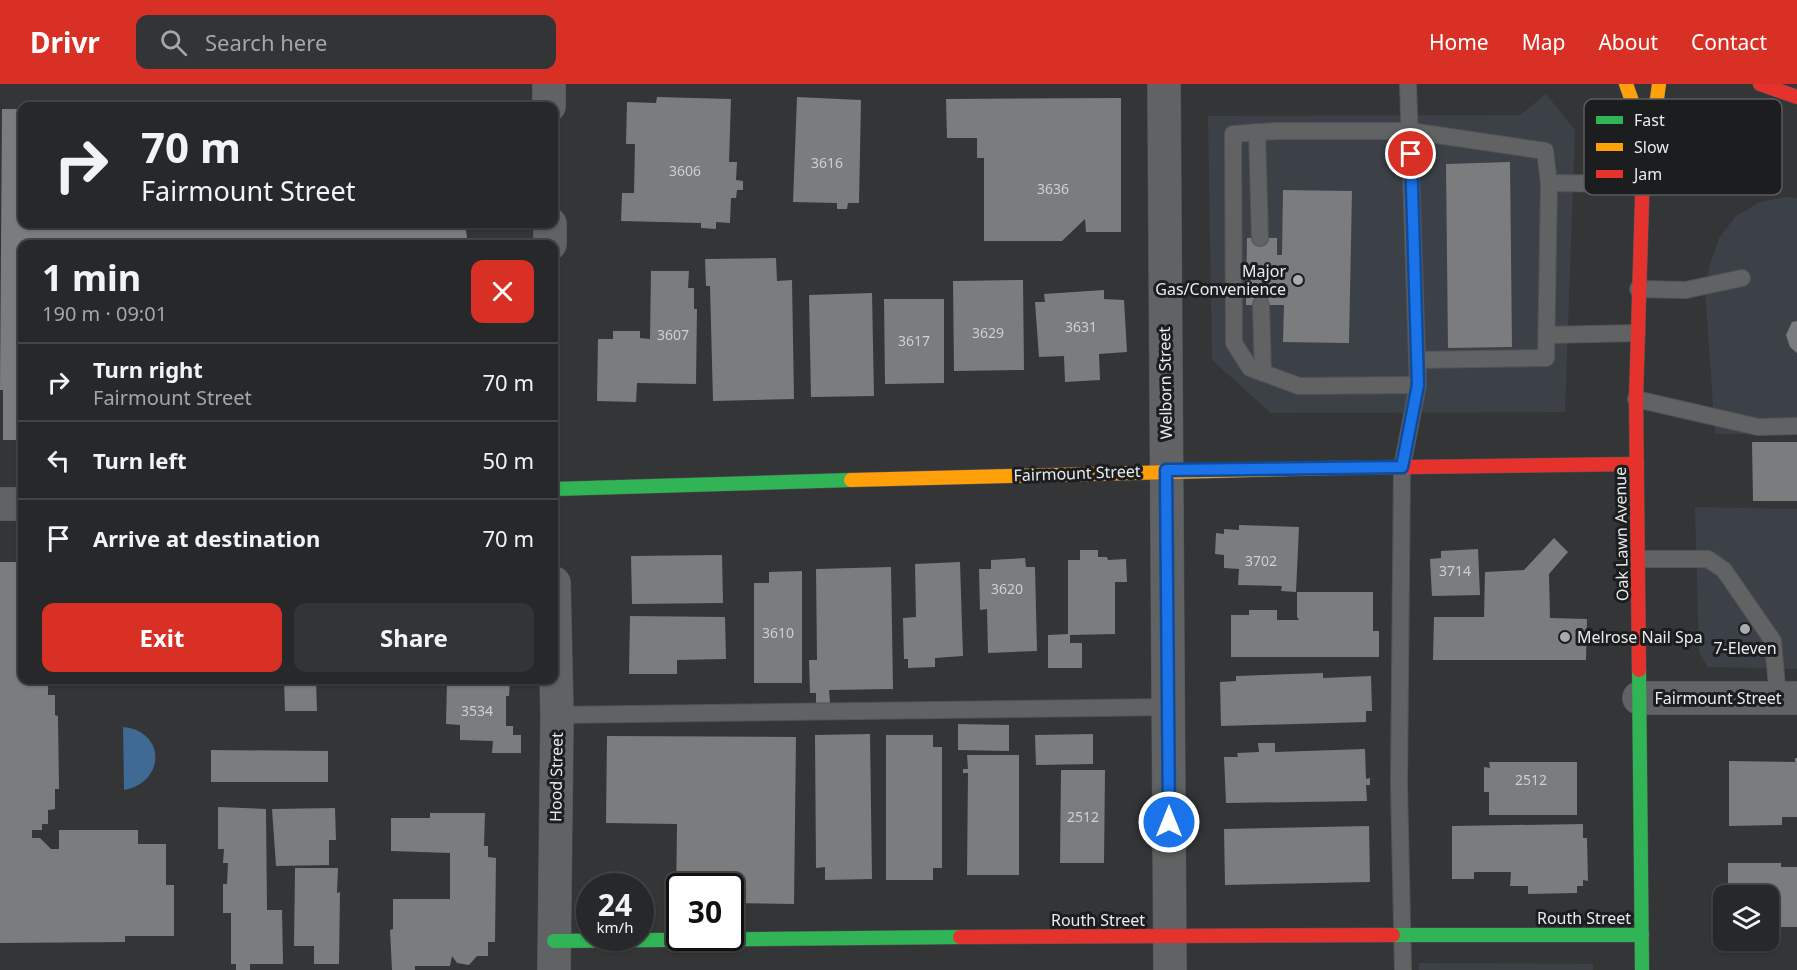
<!DOCTYPE html>
<html lang="en">
<head>
<meta charset="utf-8">
<style>
  :root { --surface:#272829; --page:#333435; --text:#f1f3f6; --muted:#a4a6a8; --line:#434446; --accent:#d93025 }
  body { margin:0; font-family:"Noto Sans",sans-serif; background:var(--page); color:var(--text); height:100vh; display:flex; flex-direction:column; font-size:22px; white-space:nowrap }
  * { box-sizing:border-box; margin:0 }
  p { font-size:20px; color:var(--muted) }
  .icon { flex:none; width:33px; height:33px; fill:none; stroke:currentColor; stroke-width:2; stroke-linecap:round; stroke-linejoin:round }
  .map { position:relative; flex:1; overflow:hidden }
  .drawer { position:absolute; left:18px; top:156px; width:540px; height:444px; display:flex; flex-direction:column; background:var(--surface); border-radius:12px; box-shadow:0 2px 4px #0004,0 0 0 2px var(--line) }
  .drawer>* { flex:none }
  .banner { position:absolute; left:18px; top:18px; width:540px; height:126px; border-radius:12px; box-shadow:0 2px 4px #0004,0 0 0 2px var(--line); background:#272829; color:var(--text); overflow:hidden }
  .buttons { position:absolute; left:1713px; top:801px; display:grid; gap:12px }
  .buttons a { display:grid; place-items:center; width:66px; height:66px; border-radius:12px; background:var(--surface); box-shadow:0 2px 4px #0004,0 0 0 2px var(--line); font-size:30px }
  .speed { position:absolute; left:576px; top:789px; display:flex; gap:12px; font-size:30px; font-weight:700; text-align:center }
  .speed>* { display:grid; place-content:center; width:78px; height:78px; border-radius:50%; background:var(--surface); box-shadow:0 2px 4px #0004,0 0 0 2px var(--line); line-height:1 }
  .speed small { font-size:15px; font-weight:400 }
  .speed .limit { border:3px solid #111; border-radius:9px; background:#fff; color:#111 }
  .pin { position:absolute; display:grid; place-items:center; width:51px; height:51px; color:#fff; margin:-26px; border:3px solid #fff; border-radius:50%; box-shadow:0 2px 6px #0007 }
  .me { position:absolute; width:66px; margin:-33px; rotate:0deg; stroke-linejoin:round; filter:drop-shadow(0 0 4px #0008) }
  .turn { display:flex; align-items:center; gap:21px; height:126px; padding:0 24px; font-size:27px }
  .turn .icon { width:78px; height:78px; stroke-width:2.5 }
  .turn b { display:block; font-size:42px; line-height:51px }
  .round { display:grid; place-items:center; flex:none; width:63px; height:63px; border-radius:12px; background:var(--page) }
  .headline { display:flex; align-items:center; justify-content:space-between; height:102px; padding:0 24px }
  h1 { font-size:36px; font-weight:700; line-height:45px }
  .cta { display:flex; gap:12px; margin-top:auto; padding:12px 24px }
  .cta a { flex:1; height:69px; border-radius:12px; background:var(--accent); color:#fff; font-size:24px; font-weight:700; line-height:69px; text-align:center }
  .cta a+a { background:var(--page); color:var(--text) }
  ul { padding:0; list-style:none }
  li { display:flex; align-items:center; gap:18px; height:78px; padding:0 24px; border-top:2px solid var(--line) }
  li div { flex:1 }
  li b { display:block; font-size:22px }
  li em { font-style:normal }
  header { display:flex; align-items:center; gap:36px; box-sizing:border-box; height:84px; padding:0 30px; background:var(--accent); color:#fff }
  header strong { font-size:28px }
  nav { display:flex; gap:33px; margin-inline-start:auto; font-size:21px }
  .search { width:420px; height:54px; background:var(--page); display:flex; align-items:center; gap:15px; box-sizing:border-box; padding:0 21px; border-radius:12px; color:var(--muted); font-size:22px }
  .map>svg:first-child { display:block }
  .built { fill:#3c4148 }
  .water { fill:#3e6a93 }
  .building { fill:#7b7c7d }
  .lines { fill:none; stroke-linecap:round; stroke-linejoin:round }
  .lane-casing { stroke:#525354; stroke-width:18 }
  .street-casing { stroke:#525354; stroke-width:34 }
  .fast-casing { stroke:#525354; stroke-width:15 }
  .slow-casing { stroke:#525354; stroke-width:15 }
  .jam-casing { stroke:#525354; stroke-width:15 }
  .lane { stroke:#616263; stroke-width:16 }
  .street { stroke:#616263; stroke-width:33 }
  .fast { stroke:#30b455; stroke-width:14 }
  .slow { stroke:#ff9f0a; stroke-width:14 }
  .jam { stroke:#e5322d; stroke-width:14 }
  .route-casing { stroke:#114b97; stroke-width:15 }
  .route { stroke:#1a73e8; stroke-width:10 }
  .poi-dot { fill:#aaabad; stroke:#1c1d1e; stroke-width:2 }
  .labels { text-anchor:middle; stroke-width:6; stroke-linejoin:round; paint-order:stroke }
  .number-label { font-size:14px; fill:#cecfd0 }
  .poi-label { font-size:16px; fill:#eaebec; stroke:#1c1d1e; text-anchor:end }
  .street-label { font-size:16px; fill:#eaebec; stroke:#1c1d1e }
  .key { fill:#1c1d1e; stroke:#5a5b5c; stroke-width:1.5 }
  .key-label { font-size:16px; fill:#eaebec }
</style>
</head>
<body>
<header>
<strong>Drivr</strong>
<div class="search"><svg class="icon" aria-label="search" viewBox="0 0 24 24"><circle cx="10" cy="10" r="6"/><path d="M15 15l6 6"/></svg>Search here</div>
<nav><a>Home</a><a>Map</a><a>About</a><a>Contact</a></nav>
</header>
<div class="map">
<svg width="1797" height="886" viewBox="0 0 1797 886">
  <rect width="100%" height="100%" fill="#343537"/>
  <!-- built -->
  <g class="built">
    <path d="M1546,10L1575,46L1565,328L1271,329L1212,276L1208,32L1520,31Z"/>
    <path d="M1787,113L1797,114V350H1715L1705,204L1710,180L1719,154L1736,132L1760,118Z"/>
    <path d="M1695,423L1797,425V585L1708,583L1699,569Z"/>
    <path d="M1419,879L1593,880V886H1419Z"/>
  </g>
  <!-- water -->
  <path class="water" d="M123,643C166,647 166,698 124,706Z"/>
  <!-- building -->
  <g class="building">
    <path d="M657,13L731,15L729,78H737L736,96L743,97V106H737L736,114H731L730,139L716,138V145L701,144V139L621,137L622,109H634L635,60H626L627,18L656,19Z"/>
    <path d="M797,13L861,16L859,119H848L847,125H837V119L793,118Z"/>
    <path d="M1121,14V148H1086L1085,135L1062,157H984V74H977V54H947L946,15Z"/>
    <path d="M2,25H22V140H465L468,160H22V356H3V306H0Z"/>
    <path d="M1510,78L1512,263L1448,264L1446,80Z"/>
    <path d="M1283,106L1352,107L1349,259L1283,258L1284,221H1246L1247,154H1277V171H1282Z"/>
    <path d="M776,174L777,197L792,196L794,315L713,317L710,202H706L705,175Z"/>
    <path d="M651,187H689L688,204H694V225H697L696,300L637,299L636,318L597,317L598,255H613V247H640V254L650,255Z"/>
    <path d="M1023,196L1024,286L954,287L953,197Z"/>
    <path d="M1104,206V215L1124,216L1127,268L1099,270L1100,296L1065,298L1064,272L1039,273L1035,218H1045L1044,210Z"/>
    <path d="M872,209L874,312L811,313L809,211Z"/>
    <path d="M884,215H944V299L885,300Z"/>
    <path d="M1797,237V269L1790,263L1786,251L1792,238Z"/>
    <path d="M1752,358H1797V417H1753Z"/>
    <path d="M1239,441L1299,443L1296,508L1281,507L1282,502L1238,501L1239,485L1224,484V471L1215,470L1216,449L1224,450V445L1239,446Z"/>
    <path d="M1554,454L1568,468L1549,490L1550,534L1587,535L1586,576H1433L1434,533H1484L1485,488L1524,486Z"/>
    <path d="M1478,465L1480,511L1432,512L1430,475L1441,474V467Z"/>
    <path d="M1080,466H1098V473H1107L1108,476L1126,475L1127,498H1115V550L1070,551V559H1082V584H1048V551L1068,550V476H1080Z"/>
    <path d="M722,471L723,519L632,520L631,472Z"/>
    <path d="M1025,474L1026,483H1035L1037,567L988,569L987,525L980,526L979,485H991V476Z"/>
    <path d="M0,478H22V596H48V611H55V631L58,632L59,705H55V725L48,726V740H42V746H32V754H40L51,765H59V746H138V760H166V801H174V852H125V858L0,859Z"/>
    <path d="M960,478L963,572L935,574V583L908,584V575H904L903,534L916,533L915,480Z"/>
    <path d="M891,483L893,605L829,606L830,619H816V609H810L809,576H817L816,485Z"/>
    <path d="M802,487V599H754V499H769V488Z"/>
    <path d="M1297,508H1373V547H1379V573H1231V531H1249V526H1277V536H1299L1297,533Z"/>
    <path d="M630,532L725,533L726,575L677,576V590H629Z"/>
    <path d="M1323,589V594L1371,592L1372,627H1366V638L1221,642L1220,598L1236,597V592Z"/>
    <path d="M284,596H316L317,627H285Z"/>
    <path d="M468,596L510,597L509,612H506V642H513V651H521V669H492L493,657L460,656V641L446,640L447,598L468,599Z"/>
    <path d="M958,640L1009,641V667L958,666Z"/>
    <path d="M870,650L872,795L825,796V783L816,784L815,651Z"/>
    <path d="M1093,650V680L1036,681L1035,651Z"/>
    <path d="M886,651H933V663H942V784H933V796H886Z"/>
    <path d="M607,652L796,653L794,820L730,819V802H680V819H676L677,740L606,739Z"/>
    <path d="M1258,659H1275V668L1365,665L1366,695L1370,694V701H1366L1367,717L1226,719L1224,673H1238L1237,669L1259,668Z"/>
    <path d="M211,666L328,667V698H211Z"/>
    <path d="M967,671H1019V791H967L968,689H963V685H968Z"/>
    <path d="M1795,674H1797V733H1782V741L1729,742V677L1795,678Z"/>
    <path d="M1489,678H1577V731H1489V708H1484V683L1490,684Z"/>
    <path d="M1061,686H1105L1104,779H1060Z"/>
    <path d="M218,723L266,725L267,826H282L283,880H250V886H236V880H231V829H223V800H227L228,779H223L224,765H218Z"/>
    <path d="M335,724L336,756H329V781L276,782L272,725Z"/>
    <path d="M430,729H485L484,762H488V773L496,774L495,858H488V872H477L469,881L457,879L452,872L450,882H415V886H392L390,846L393,845V815H450V769L391,767V734H430Z"/>
    <path d="M1583,740V754H1587L1588,797L1583,796V802H1577V809L1528,810V802H1510L1511,788H1474V795H1452V742Z"/>
    <path d="M1369,742L1370,798L1225,801L1224,745Z"/>
    <path d="M1728,779H1781V783H1797V843H1768V812H1728Z"/>
    <path d="M295,784H338L337,809L340,808L339,880H314V862H294Z"/>
  </g>
  <g class="lines">
    <!-- lane casing -->
    <g class="lane-casing">
      <g id="lane">
        <path d="M1257,48L1260,154"/>
        <path d="M1638,205L1686,206L1742,194"/>
        <path d="M1261,221L1263,289"/>
        <path d="M1547,251L1637,249"/>
        <path d="M1417,276L1546,274L1549,99L1641,100"/>
        <path d="M1418,301L1299,302L1250,284L1234,259L1233,50L1277,47H1410L1545,67L1549,99"/>
        <path d="M1636,315L1758,343L1797,342"/>
        <path d="M1638,475H1708L1724,486L1773,557L1778,615"/>
        <path d="M557,631L1169,623"/>
        <path d="M1403,886L1399,700L1402,383L1418,301L1408,0"/>
      </g>
    </g>
    <!-- street casing -->
    <g class="street-casing">
      <g id="street">
        <path d="M549,0V22"/>
        <path d="M1164,0L1170,886"/>
        <path d="M550,140V160"/>
        <path d="M0,420H22"/>
        <path d="M554,499L557,631L554,886"/>
        <path d="M1639,614H1797"/>
      </g>
    </g>
    <!-- fast casing -->
    <g class="fast-casing">
      <g id="fast">
        <path d="M554,405L851,396"/>
        <path d="M1639,586L1642,886"/>
        <path d="M1393,851H1642"/>
        <path d="M554,857L960,853"/>
      </g>
    </g>
    <!-- slow casing -->
    <g class="slow-casing">
      <g id="slow">
        <path d="M1626,0L1644,51"/>
        <path d="M1643,83L1644,51L1657,15L1659,0"/>
        <path d="M851,396L1333,384"/>
      </g>
    </g>
    <!-- jam casing -->
    <g class="jam-casing">
      <g id="jam">
        <path d="M1760,0L1797,13"/>
        <path d="M1333,384L1637,380"/>
        <path d="M1639,586L1636,315L1643,83"/>
        <path d="M960,853L1393,851"/>
      </g>
    </g>
    <!-- lane -->
    <use href="#lane" class="lane"/>
    <!-- street -->
    <use href="#street" class="street"/>
    <!-- fast -->
    <use href="#fast" class="fast"/>
    <!-- slow -->
    <use href="#slow" class="slow"/>
    <!-- jam -->
    <use href="#jam" class="jam"/>
  </g>
  <g class="lines">
    <!-- route casing -->
    <g class="route-casing">
      <path id="route" d="M1169,738L1166,386L1402,383L1418,301L1411,70"/>
    </g>
    <!-- route -->
    <use href="#route" class="route"/>
  </g>
  <!-- markers -->
  <g class="poi-dot">
    <circle cx="1298" cy="196" r="6"/>
    <circle cx="1745" cy="545" r="6"/>
    <circle cx="1565" cy="553" r="6"/>
  </g>
  <g class="labels">
    <!-- number labels -->
    <g class="number-label">
      <text x="827" y="84">3616</text>
      <text x="685" y="92">3606</text>
      <text x="1053" y="110">3636</text>
      <text x="1081" y="248">3631</text>
      <text x="988" y="254">3629</text>
      <text x="673" y="256">3607</text>
      <text x="914" y="262">3617</text>
      <text x="1261" y="482">3702</text>
      <text x="1455" y="492">3714</text>
      <text x="1007" y="510">3620</text>
      <text x="778" y="554">3610</text>
      <text x="477" y="632">3534</text>
      <text x="1531" y="701">2512</text>
      <text x="1083" y="738">2512</text>
    </g>
    <!-- poi labels -->
    <g class="poi-label">
      <text x="1286" y="193">Major<tspan x="1286" dy="18">Gas/Convenience</tspan></text>
      <text x="1577" y="559" text-anchor="start">Melrose Nail Spa</text>
      <text x="1745" y="570" text-anchor="middle">7-Eleven</text>
    </g>
    <!-- street labels -->
    <g class="street-label">
      <text transform="translate(1165 299) rotate(-91)" y="6">Welborn Street</text>
      <text transform="translate(1077 389) rotate(-2)" y="6">Fairmount Street</text>
      <text transform="translate(1621 450) rotate(-91)" y="6">Oak Lawn Avenue</text>
      <text x="1718" y="620">Fairmount Street</text>
      <text transform="translate(556 693) rotate(-89)" y="6">Hood Street</text>
      <text x="1584" y="840">Routh Street</text>
      <text x="1098" y="842">Routh Street</text>
    </g>
  </g>
  <!-- legend -->
  <rect x="1584" y="15" width="198" height="96" rx="9" class="key"/>
  <rect x="1596" y="32" width="27" height="8" fill="#30b455"/>
  <rect x="1596" y="59" width="27" height="8" fill="#ff9f0a"/>
  <rect x="1596" y="86" width="27" height="8" fill="#e5322d"/>
  <g class="key-label">
    <text x="1634" y="42">Fast</text>
    <text x="1634" y="69">Slow</text>
    <text x="1634" y="96">Jam</text>
  </g>
</svg>
<div class="buttons">
<a><svg class="icon" aria-label="layers" viewBox="0 0 24 24"><path d="M12 4l9 5-9 5-9-5zM3 14l9 5 9-5"/></svg></a>
</div>
<div class="speed"><div>24<small>km/h</small></div><div class="limit">30</div></div>
<div class="pin" style="left:1411px;top:70px;background:#d93025"><svg class="icon" aria-label="arrive" viewBox="0 0 24 24"><path d="M6 21V4h12l-3 4 3 4H6"/></svg></div>
<svg class="me" style="left:1169px;top:738px" viewBox="-20 -20 40 40"><circle r="17" fill="#1a73e8" stroke="#fff" stroke-width="3"/><path d="M0-11L8 9 0 5-8 9z" fill="#fff"/></svg>
<div class="banner">
<div class="turn"><svg class="icon" aria-label="right" viewBox="0 0 24 24"><path d="M7 20v-9h11M14 6l5 5-5 5"/></svg><div><b>70 m</b>Fairmount Street</div></div>
</div>
<section class="drawer">
<div class="headline"><div><h1>1 min</h1><p>190 m · 09:01</p></div><a class="round" style="background:#d93025;color:#fff"><svg class="icon" aria-label="close" viewBox="0 0 24 24"><path d="M6 6l12 12M18 6L6 18"/></svg></a></div>
<ul>
<li><svg class="icon" aria-label="right" viewBox="0 0 24 24"><path d="M7 20v-9h11M14 6l5 5-5 5"/></svg><div><b>Turn right</b><p>Fairmount Street</p></div><em>70 m</em></li>
<li><svg class="icon" aria-label="left" viewBox="0 0 24 24"><path d="M17 20v-9H6M10 6l-5 5 5 5"/></svg><div><b>Turn left</b></div><em>50 m</em></li>
<li><svg class="icon" aria-label="arrive" viewBox="0 0 24 24"><path d="M6 21V4h12l-3 4 3 4H6"/></svg><div><b>Arrive at destination</b></div><em>70 m</em></li>
</ul>
<div class="cta"><a>Exit</a><a>Share</a></div>
</section>
</div>
</body>
</html>
